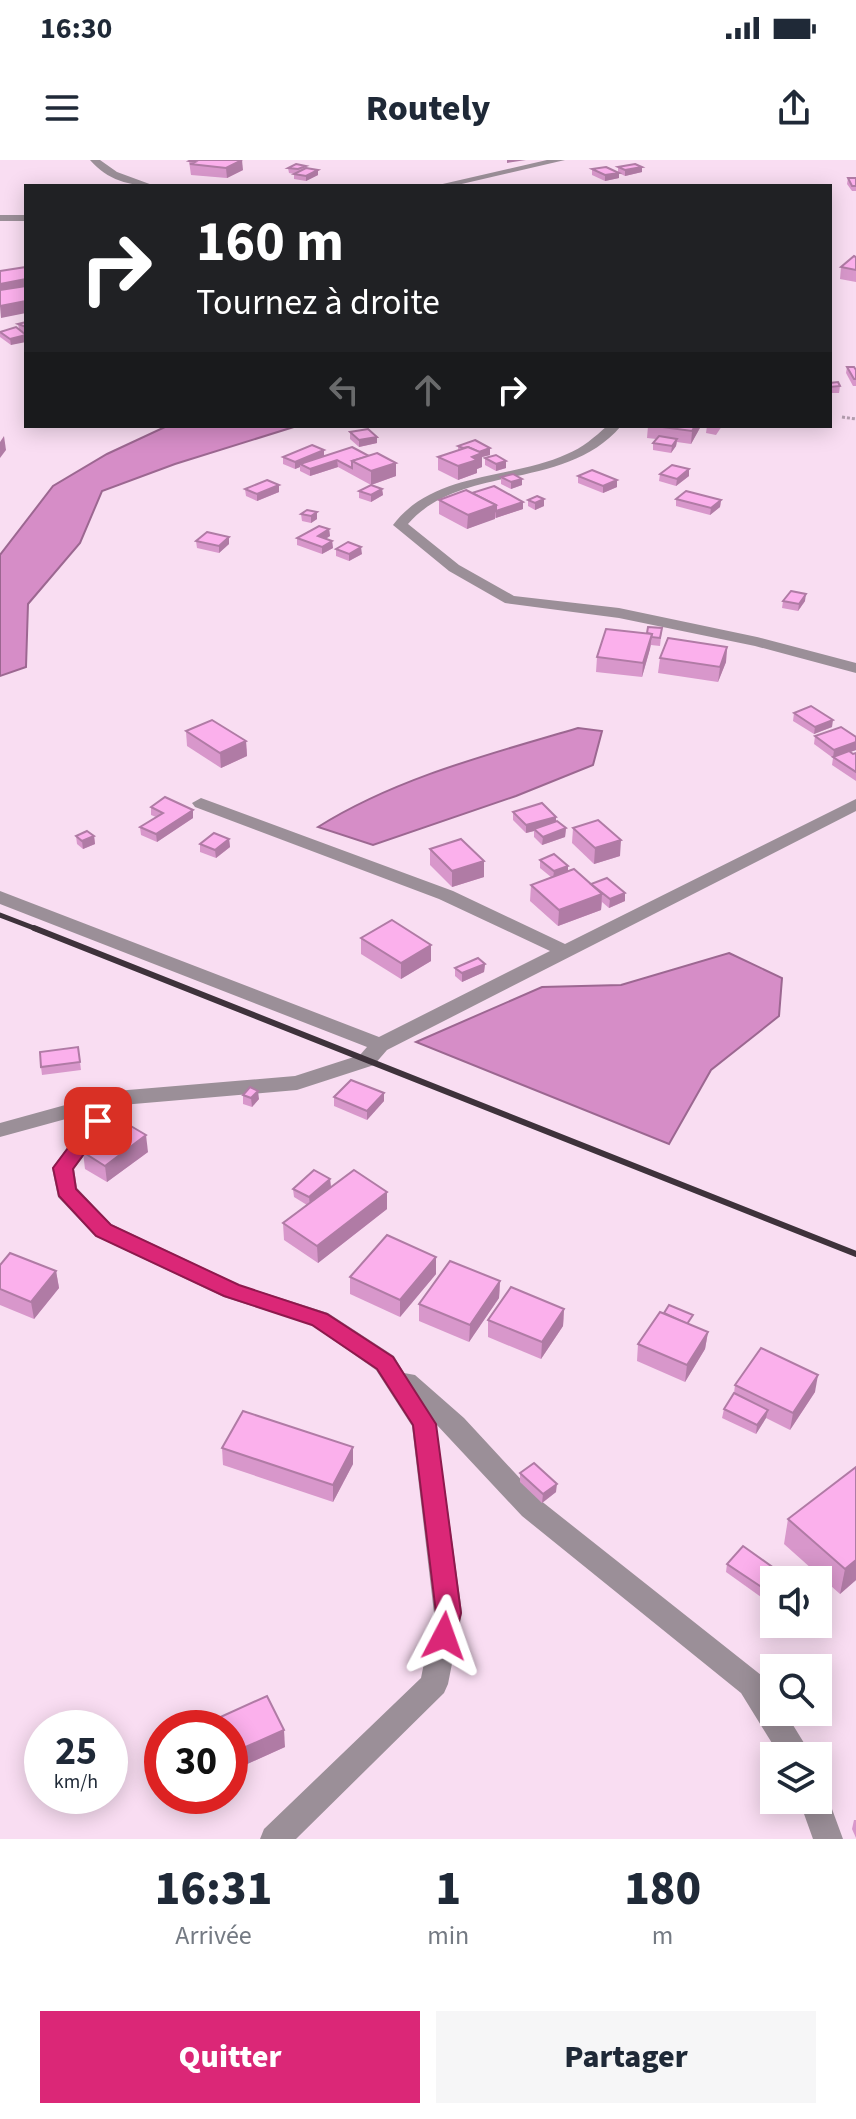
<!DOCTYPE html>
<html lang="fr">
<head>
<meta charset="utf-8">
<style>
  :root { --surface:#fff; --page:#f6f6f7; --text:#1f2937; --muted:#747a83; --accent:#db2777 }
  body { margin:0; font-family:"Source Sans 3",sans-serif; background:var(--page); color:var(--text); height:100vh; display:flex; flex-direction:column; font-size:30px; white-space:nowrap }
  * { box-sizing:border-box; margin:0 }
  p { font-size:26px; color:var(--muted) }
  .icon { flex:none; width:44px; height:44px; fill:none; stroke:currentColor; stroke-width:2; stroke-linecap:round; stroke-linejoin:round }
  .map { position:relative; height:1679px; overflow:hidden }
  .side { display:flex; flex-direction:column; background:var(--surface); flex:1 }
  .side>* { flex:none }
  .guide { position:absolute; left:24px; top:24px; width:808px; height:244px; border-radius:0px; box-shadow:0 4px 20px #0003; background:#202124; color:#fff; overflow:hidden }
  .buttons { position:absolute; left:760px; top:1406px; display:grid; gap:16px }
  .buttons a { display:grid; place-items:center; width:72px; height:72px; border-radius:0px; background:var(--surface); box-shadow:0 4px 20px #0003; font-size:40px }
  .speed { position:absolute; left:24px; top:1550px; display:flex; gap:16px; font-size:40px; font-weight:700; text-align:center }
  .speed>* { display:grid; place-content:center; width:104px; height:104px; border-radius:50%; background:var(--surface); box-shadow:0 4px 20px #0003; line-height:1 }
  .speed small { font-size:20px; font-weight:400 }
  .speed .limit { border:12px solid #d22; background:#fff; color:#111 }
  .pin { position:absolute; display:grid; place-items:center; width:68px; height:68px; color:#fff; margin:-34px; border-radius:16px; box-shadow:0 4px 12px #0006 }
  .me { position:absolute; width:88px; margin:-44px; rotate:4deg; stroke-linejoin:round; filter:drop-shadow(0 0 6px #0008) }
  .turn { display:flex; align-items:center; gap:28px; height:168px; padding:0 40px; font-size:36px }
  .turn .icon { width:104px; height:104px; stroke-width:2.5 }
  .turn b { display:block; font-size:56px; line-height:68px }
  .lanes { display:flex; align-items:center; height:76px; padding:0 40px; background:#0003; justify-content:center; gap:40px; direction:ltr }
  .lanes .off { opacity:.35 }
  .eta { display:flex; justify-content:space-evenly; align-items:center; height:136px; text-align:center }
  .eta b { font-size:48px; font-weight:800; line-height:56px }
  .button { display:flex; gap:16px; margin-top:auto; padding:16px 40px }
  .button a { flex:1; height:92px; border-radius:0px; background:var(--accent); color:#fff; font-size:32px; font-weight:800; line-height:92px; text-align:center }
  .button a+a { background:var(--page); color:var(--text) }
  .status { display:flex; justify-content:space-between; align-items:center; height:56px; padding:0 40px; background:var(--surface); direction:ltr }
  .status svg { height:22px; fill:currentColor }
  header { display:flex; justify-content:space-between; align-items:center; height:104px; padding:0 40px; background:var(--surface); font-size:36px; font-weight:800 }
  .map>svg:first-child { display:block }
  .water { fill:#d68dc7; stroke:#9c6791; stroke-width:2 }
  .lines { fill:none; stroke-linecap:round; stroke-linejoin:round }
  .path { stroke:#b39dae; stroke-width:3; stroke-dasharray:3 2; stroke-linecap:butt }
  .minor { fill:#9b8f98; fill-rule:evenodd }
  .rail-far1 { stroke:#3e323b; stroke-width:5 }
  .rail { stroke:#3e323b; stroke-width:6 }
  .wall { fill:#d897cb }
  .shaded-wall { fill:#b07ba5 }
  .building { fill:#fbb0ec; stroke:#b07ba5; stroke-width:2 }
  .route { fill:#db2777; stroke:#8e194d; stroke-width:2 }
</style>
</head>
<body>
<div class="status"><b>16:30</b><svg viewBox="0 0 49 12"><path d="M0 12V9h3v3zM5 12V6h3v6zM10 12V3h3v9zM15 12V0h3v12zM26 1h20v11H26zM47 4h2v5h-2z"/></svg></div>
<header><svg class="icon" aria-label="menu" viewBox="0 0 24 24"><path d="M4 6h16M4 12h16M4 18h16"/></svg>Routely<svg class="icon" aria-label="share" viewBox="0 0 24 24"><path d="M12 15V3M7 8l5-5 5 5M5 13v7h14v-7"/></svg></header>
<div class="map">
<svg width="856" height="1679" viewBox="0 0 856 1679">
  <rect width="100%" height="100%" fill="#f9ddf2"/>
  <!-- water -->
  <g class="water">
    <path d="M167,266H297L175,304L102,331L80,383L28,444L26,507L0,516V395L53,326L107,294Z"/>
    <path d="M578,568L602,571L593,605L516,636L373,685L318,667C396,618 490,594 578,568Z"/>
    <path d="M729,793L782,818L779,856L711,910L669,984L416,882L542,827L621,825Z"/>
  </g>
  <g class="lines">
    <!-- path -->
    <path class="path" d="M842,257L856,259"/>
    <!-- minor -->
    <g class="minor">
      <path d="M90,0H100L117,12L155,26C130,26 107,20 90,0Z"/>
      <path d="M547,0H565L453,26H434Z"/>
      <rect x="0" y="55" width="26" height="6"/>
      <path d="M607,266H621C565,332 461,303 408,364L459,405L514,436L619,448L757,477L856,503V513L755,486L619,458L505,443L449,411L393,365C434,311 510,320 567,294C582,288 595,277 607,266Z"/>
      <path d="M201,638L453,731L565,784L856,639V651L387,890L374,905L297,930L122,945L74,1009L77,1028L111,1064L240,1125L328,1153L394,1196L404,1213L415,1215L464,1258L540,1340L761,1515L774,1535V1552H785L812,1596H780L741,1533L522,1356L436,1264L462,1453L448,1524L444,1533L296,1679H260L264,1669L421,1518L434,1453L412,1266L376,1210L312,1165L224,1137L95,1076L58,1037L52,1008L95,951L0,977V963L116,931L295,916L360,895L367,887L0,744V731L379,877L550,791L439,739L195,647L192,643Z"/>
      <path d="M818,1627L825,1630L843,1679H813L799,1640H818Z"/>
    </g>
    <!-- rail-far1 -->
    <path class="rail-far1" d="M0,755L39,770"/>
    <!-- rail -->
    <path class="rail" d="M34,768L856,1094"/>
  </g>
  <!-- wall -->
  <g class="wall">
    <path d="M189,1L243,10L227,18L191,15Z"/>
    <path d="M306,6V8L318,10V15L306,21L294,19V14L289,13L288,8Z"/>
    <path d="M618,7L642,12L625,16L619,13V18L605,21L592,15V9L618,12Z"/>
    <path d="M848,18H856V31H852L847,24Z"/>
    <path d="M856,97V122L840,119L841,107Z"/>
    <path d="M26,162V173L23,172L11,185L0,177V171L19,169L18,164Z"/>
    <path d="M847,207L856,210V226H853L846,213Z"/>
    <path d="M830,223L840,226L839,233H830Z"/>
    <path d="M648,266H701L691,284L677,282L676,286L671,293L653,290V283L656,279L647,278Z"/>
    <path d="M707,266H722L716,275L706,273Z"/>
    <path d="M350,272L377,277V283L359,287L350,279Z"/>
    <path d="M458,286L490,288V295L482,297V307L477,309V313L458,320L438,310V297L458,290Z"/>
    <path d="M352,287L396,316L371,325L338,307L310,316L300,311V307L295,309L283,304V297L324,290V296Z"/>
    <path d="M485,298L506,308L496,311L485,305Z"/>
    <path d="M689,309V316L676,326L659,321L660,314Z"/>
    <path d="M578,316L617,327L603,333L578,323Z"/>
    <path d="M501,317L522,325L511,329L501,324Z"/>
    <path d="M245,329L279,332L257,341L246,336Z"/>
    <path d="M382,329L383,335L371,342L359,338V331Z"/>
    <path d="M472,333L523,342V349L495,358L467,369L439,354V340Z"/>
    <path d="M676,339L721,340L720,347L710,355L676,346Z"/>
    <path d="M528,340L544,346L535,350L528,346Z"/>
    <path d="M307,350L317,359L311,363L302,361L301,354Z"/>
    <path d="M329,369L330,376L326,379L332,381L333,388L322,394L297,385V378Z"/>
    <path d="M229,377V384L219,393L197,388L196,381Z"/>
    <path d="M336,389L362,394L349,401L336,396Z"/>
    <path d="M783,441H805L798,451L782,448Z"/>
    <path d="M662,468L660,486L651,485L642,517L596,512L597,497L647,473Z"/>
    <path d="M727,487L726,502L718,522L658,513L660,498Z"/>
    <path d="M794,553L832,567L814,574L793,561Z"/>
    <path d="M186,571L246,581L247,596L221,608L187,586Z"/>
    <path d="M815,576L856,577V590L850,592L853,594L856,593V621L832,605L833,598L814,584Z"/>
    <path d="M151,647L193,650V658L157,682L141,675L140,667L156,657L151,655Z"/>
    <path d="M513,652L556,662L566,668L565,677L542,685L534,677V671L526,673L513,660Z"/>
    <path d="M573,668L620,696L594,704L572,683Z"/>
    <path d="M76,676H94L95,684L83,689L77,684Z"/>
    <path d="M229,679L230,687L216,698L200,692V684Z"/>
    <path d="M430,689L484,701V717L452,727L430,705Z"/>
    <path d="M540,700L568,711L591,724L625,733V741L609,748L602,742L601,750L558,766L530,741L531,725L551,717L540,708Z"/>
    <path d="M361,778L431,785V801L401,819L361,794Z"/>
    <path d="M485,804L484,812L462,822L455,816V808Z"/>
    <path d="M78,887L81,910L42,915L41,907Z"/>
    <path d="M243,935L259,939L252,947L243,944Z"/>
    <path d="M334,937L384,941L367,960L334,946Z"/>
    <path d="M83,992H148L107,1022L85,1009Z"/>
    <path d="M330,1019L331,1027L387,1032V1049L318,1103L284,1080L283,1063L307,1045L294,1037L293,1029Z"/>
    <path d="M0,1105L56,1111L59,1128L34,1159L0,1145Z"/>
    <path d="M436,1114L400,1157L350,1134V1117Z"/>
    <path d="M500,1121L499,1138L469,1182L419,1161V1144Z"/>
    <path d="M564,1149L563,1166L541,1199L488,1177V1160Z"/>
    <path d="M692,1164L691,1165L708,1172L705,1189L685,1222L637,1201L638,1184Z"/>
    <path d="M735,1225L815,1232L790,1270L766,1258L756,1274L722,1258L724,1249L734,1233Z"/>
    <path d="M353,1287V1304L333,1342L223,1305L222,1288Z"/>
    <path d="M856,1307V1420L840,1434L784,1384L788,1359Z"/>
    <path d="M520,1313L556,1332L542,1343L520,1322Z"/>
    <path d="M727,1404L777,1420L761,1437L726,1412Z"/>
    <path d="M216,1559L285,1587L234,1610L230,1601V1568H217Z"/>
    <path d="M854,1660H856V1678L852,1669Z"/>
  </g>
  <!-- shaded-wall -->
  <g class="shaded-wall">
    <path d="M242,0L243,10L227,18L226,8Z"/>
    <path d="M507,0H526L507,3Z"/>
    <path d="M642,7V12L625,16V10Z"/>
    <path d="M318,10V15L306,21V16Z"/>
    <path d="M619,13V18L605,21V15Z"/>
    <path d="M26,119V131L0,136V124Z"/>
    <path d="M26,141V153L1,158L0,146Z"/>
    <path d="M26,175V182L11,185L10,179Z"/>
    <path d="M695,266H701L691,284L692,271Z"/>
    <path d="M4,276L6,290L0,298V282Z"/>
    <path d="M377,277V283L359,287V280Z"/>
    <path d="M677,279L676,286L671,293L672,286Z"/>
    <path d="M490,288V295L482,297V307L477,309V313L458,320V306L473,294Z"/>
    <path d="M324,290V297L300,304V307L295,309V302Z"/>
    <path d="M337,300L338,307L310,316V309Z"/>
    <path d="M506,301V308L496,311V304Z"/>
    <path d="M396,303V316L371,325V311Z"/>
    <path d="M689,309V316L676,326L677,319Z"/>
    <path d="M522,319V325L511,329V322Z"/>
    <path d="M617,320V327L603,333V326Z"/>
    <path d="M279,325V332L257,341V334Z"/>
    <path d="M382,329L383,335L371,342V335Z"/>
    <path d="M544,339V346L535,350V343Z"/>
    <path d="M721,340L720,347L710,355L711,348Z"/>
    <path d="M523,342V349L496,358V351Z"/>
    <path d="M496,345L495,359L467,369L468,355Z"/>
    <path d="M317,352V359L311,363V356Z"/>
    <path d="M329,369L330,376L318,383V376Z"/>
    <path d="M229,377V384L219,393V386Z"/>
    <path d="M332,381L333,388L322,394V387Z"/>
    <path d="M361,387L362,394L349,401V394Z"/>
    <path d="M806,434L805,441L798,451L799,444Z"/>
    <path d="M652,474L650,489L642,517L643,503Z"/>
    <path d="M727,487L726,502L718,522L720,507Z"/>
    <path d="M833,560L832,567L814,574L815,567Z"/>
    <path d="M246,581L247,596L221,608L220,593Z"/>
    <path d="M856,582V590L833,598L834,590Z"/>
    <path d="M193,650V658L157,682L156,674Z"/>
    <path d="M556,657V665L534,669V671L526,673V665Z"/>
    <path d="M566,668L565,677L542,685L543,677Z"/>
    <path d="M94,676L95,684L83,689L82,681Z"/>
    <path d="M229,679L230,687L216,698L215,690Z"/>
    <path d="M621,680L620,696L594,704L595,688Z"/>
    <path d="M484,701V717L452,727V711Z"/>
    <path d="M568,706V714L553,719L554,711Z"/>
    <path d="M625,733V741L609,748L610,739Z"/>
    <path d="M602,734L601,750L558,766L559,750Z"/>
    <path d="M431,785V801L401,819V803Z"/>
    <path d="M485,804L484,812L462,822V813Z"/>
    <path d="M258,931L259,939L252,947L251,938Z"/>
    <path d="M384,933V941L367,960V951Z"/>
    <path d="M146,975L148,992L107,1022L105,1006Z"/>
    <path d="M330,1019L331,1028L310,1046L309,1037Z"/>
    <path d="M387,1032V1049L318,1103L317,1086Z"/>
    <path d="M436,1097V1114L400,1157V1140Z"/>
    <path d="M56,1111L59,1128L34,1159L31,1142Z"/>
    <path d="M500,1121L499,1138L469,1182L470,1165Z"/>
    <path d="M564,1149L563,1166L541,1199L542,1182Z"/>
    <path d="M708,1172L705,1189L685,1222L687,1205Z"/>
    <path d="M818,1215L815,1232L790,1270L793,1253Z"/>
    <path d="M768,1250L766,1258L756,1274L757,1265Z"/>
    <path d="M353,1287V1304L333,1342V1325Z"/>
    <path d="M557,1324L556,1332L542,1343L543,1334Z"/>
    <path d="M856,1400V1420L840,1434L845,1409Z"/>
    <path d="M778,1411L777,1420H774V1423L761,1437L763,1428Z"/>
    <path d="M284,1570L285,1587L234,1610L232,1593Z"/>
  </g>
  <!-- building -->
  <g class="building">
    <path d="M191,0H242L226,8L190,4L195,2L189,1Z"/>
    <path d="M296,4L306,6L298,9L288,8Z"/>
    <path d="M635,4L642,7L625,10L618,7Z"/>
    <path d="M606,7L619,13L605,15L592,9Z"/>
    <path d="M306,8L318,10L306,16L294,14Z"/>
    <path d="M848,18H856V26H852Z"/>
    <path d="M854,96L856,97V110L841,107Z"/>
    <path d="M26,107V119L0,124V111Z"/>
    <path d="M26,126V141L0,146V130Z"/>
    <path d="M26,162V167L18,164Z"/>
    <path d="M16,167L26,175L10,179L0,172Z"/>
    <path d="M847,207H854L856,210V219H854Z"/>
    <path d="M838,222L840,226L830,227V223Z"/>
    <path d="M655,266H695L692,271Z"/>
    <path d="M368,269L377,277L359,280L350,272Z"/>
    <path d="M659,276L677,279L672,286L653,283Z"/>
    <path d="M475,280L490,288L479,292L468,287L463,288L458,286Z"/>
    <path d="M312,285L324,290L295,302L283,297Z"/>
    <path d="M352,287L369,296L352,301V308L337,300L310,309L300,304Z"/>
    <path d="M468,287L482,293L472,297L477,300L458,306L438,297Z"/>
    <path d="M377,293L396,303L371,311L352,301Z"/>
    <path d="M496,295L506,301L496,304L485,298Z"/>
    <path d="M672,305L689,309L677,319L660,314Z"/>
    <path d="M592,310L617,320L603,326L578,316Z"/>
    <path d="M513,314L522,319L511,322L501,317Z"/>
    <path d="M267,320L279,325L257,334L245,329Z"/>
    <path d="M371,325L382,329L371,335L359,331Z"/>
    <path d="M494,326L523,342L496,351V345L472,333Z"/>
    <path d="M466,330L496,345L468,355L439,340Z"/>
    <path d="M686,331L721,340L711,348L676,339Z"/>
    <path d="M537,336L544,339L535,343L528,340Z"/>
    <path d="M307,350L317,352L311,356L301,354Z"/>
    <path d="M319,366L329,369L318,376L332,381L322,387L297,378Z"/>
    <path d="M207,372L229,377L219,386L196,381Z"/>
    <path d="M348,382L361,387L349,394L336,389Z"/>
    <path d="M791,431L806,434L799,444L783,441Z"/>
    <path d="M648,467L662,468L660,478L651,477L652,474L647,473Z"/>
    <path d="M606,469L652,474L643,503L597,497Z"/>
    <path d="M668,478L727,487L720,507L660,498Z"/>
    <path d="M811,546L833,560L815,567L794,553Z"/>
    <path d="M212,560L246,581L220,593L186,571Z"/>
    <path d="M841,567L856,577V582L834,590L815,576Z"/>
    <path d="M849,591L853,594L856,593V612L833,597Z"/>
    <path d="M165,637L193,650L156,674L140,667L163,653L151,647Z"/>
    <path d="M542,643L556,657L526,665L513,652Z"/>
    <path d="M598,660L621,680L595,688L573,668Z"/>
    <path d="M557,661L566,668L543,677L534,669Z"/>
    <path d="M87,671L94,676L82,681L76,676Z"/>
    <path d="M214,673L229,679L215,690L200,684Z"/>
    <path d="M461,679L484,701L452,711L430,689Z"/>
    <path d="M554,694L568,706L554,711L540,700Z"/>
    <path d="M574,709L602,734L559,750L531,725Z"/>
    <path d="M607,718L625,733L610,739L591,724Z"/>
    <path d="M392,760L431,785L401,803L361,778Z"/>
    <path d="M478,798L485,804L462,813L455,808Z"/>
    <path d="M78,887L80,902L41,907L40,892Z"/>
    <path d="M351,920L384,933L367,951L334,937Z"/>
    <path d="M250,927L258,931L251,938L243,935Z"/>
    <path d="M124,962L146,975L105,1006L83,992Z"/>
    <path d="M314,1010L330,1019L309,1037L293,1029Z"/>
    <path d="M354,1010L387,1032L317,1086L283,1063Z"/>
    <path d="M387,1075L436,1097L400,1140L350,1117Z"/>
    <path d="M10,1093L56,1111L31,1142L0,1129V1105Z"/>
    <path d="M450,1101L500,1121L470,1165L419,1144Z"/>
    <path d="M511,1127L564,1149L542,1182L488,1160Z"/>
    <path d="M669,1145L693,1155L687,1164L664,1153Z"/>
    <path d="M660,1152L708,1172L687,1205L638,1184Z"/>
    <path d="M761,1188L818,1215L793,1253L735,1225Z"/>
    <path d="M734,1233L768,1250L757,1265L724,1249Z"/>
    <path d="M243,1251L353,1287L333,1325L222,1288Z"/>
    <path d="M534,1303L557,1324L543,1334L520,1313Z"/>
    <path d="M856,1307V1400L845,1409L788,1359Z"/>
    <path d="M743,1386L778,1411L763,1428L727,1404Z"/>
    <path d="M267,1536L284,1570L232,1593L230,1589V1568H220L216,1559Z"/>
  </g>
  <!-- route -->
  <path class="route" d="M98,955L108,961L73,1009L76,1029L111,1065L239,1125L327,1154L393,1197L436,1264L461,1453L453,1484L444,1488L435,1484L431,1476L436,1453L413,1265L377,1209L312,1165L224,1136L96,1076L59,1036L53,1008L91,957Z"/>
</svg>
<div class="buttons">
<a><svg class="icon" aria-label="sound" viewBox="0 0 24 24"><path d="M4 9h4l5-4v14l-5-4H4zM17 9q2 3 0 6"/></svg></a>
<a><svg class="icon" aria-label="search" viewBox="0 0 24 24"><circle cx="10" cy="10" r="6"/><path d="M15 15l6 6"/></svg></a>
<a><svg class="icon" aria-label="layers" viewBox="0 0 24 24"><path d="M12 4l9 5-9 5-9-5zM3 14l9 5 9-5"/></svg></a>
</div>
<div class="speed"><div>25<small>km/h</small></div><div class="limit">30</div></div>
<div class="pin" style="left:98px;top:961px;background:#d93025"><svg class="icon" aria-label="arrive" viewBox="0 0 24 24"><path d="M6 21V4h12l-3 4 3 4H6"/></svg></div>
<svg class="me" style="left:444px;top:1476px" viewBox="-20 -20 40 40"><path d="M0-17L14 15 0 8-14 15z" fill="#db2777" stroke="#fff" stroke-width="4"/></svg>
<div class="guide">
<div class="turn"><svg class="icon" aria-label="right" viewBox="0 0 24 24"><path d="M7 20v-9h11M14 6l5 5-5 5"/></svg><div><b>160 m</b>Tournez à droite</div></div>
<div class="lanes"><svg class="icon off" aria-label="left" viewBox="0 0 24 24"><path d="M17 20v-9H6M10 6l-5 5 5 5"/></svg><svg class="icon off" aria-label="ahead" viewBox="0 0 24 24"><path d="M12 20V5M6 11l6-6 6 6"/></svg><svg class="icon" aria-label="right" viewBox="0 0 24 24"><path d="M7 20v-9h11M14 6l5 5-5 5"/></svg></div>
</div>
</div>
<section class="side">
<div class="eta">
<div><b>16:31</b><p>Arrivée</p></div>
<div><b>1</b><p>min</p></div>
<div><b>180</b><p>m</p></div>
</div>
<div class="button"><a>Quitter</a><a>Partager</a></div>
</section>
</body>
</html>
